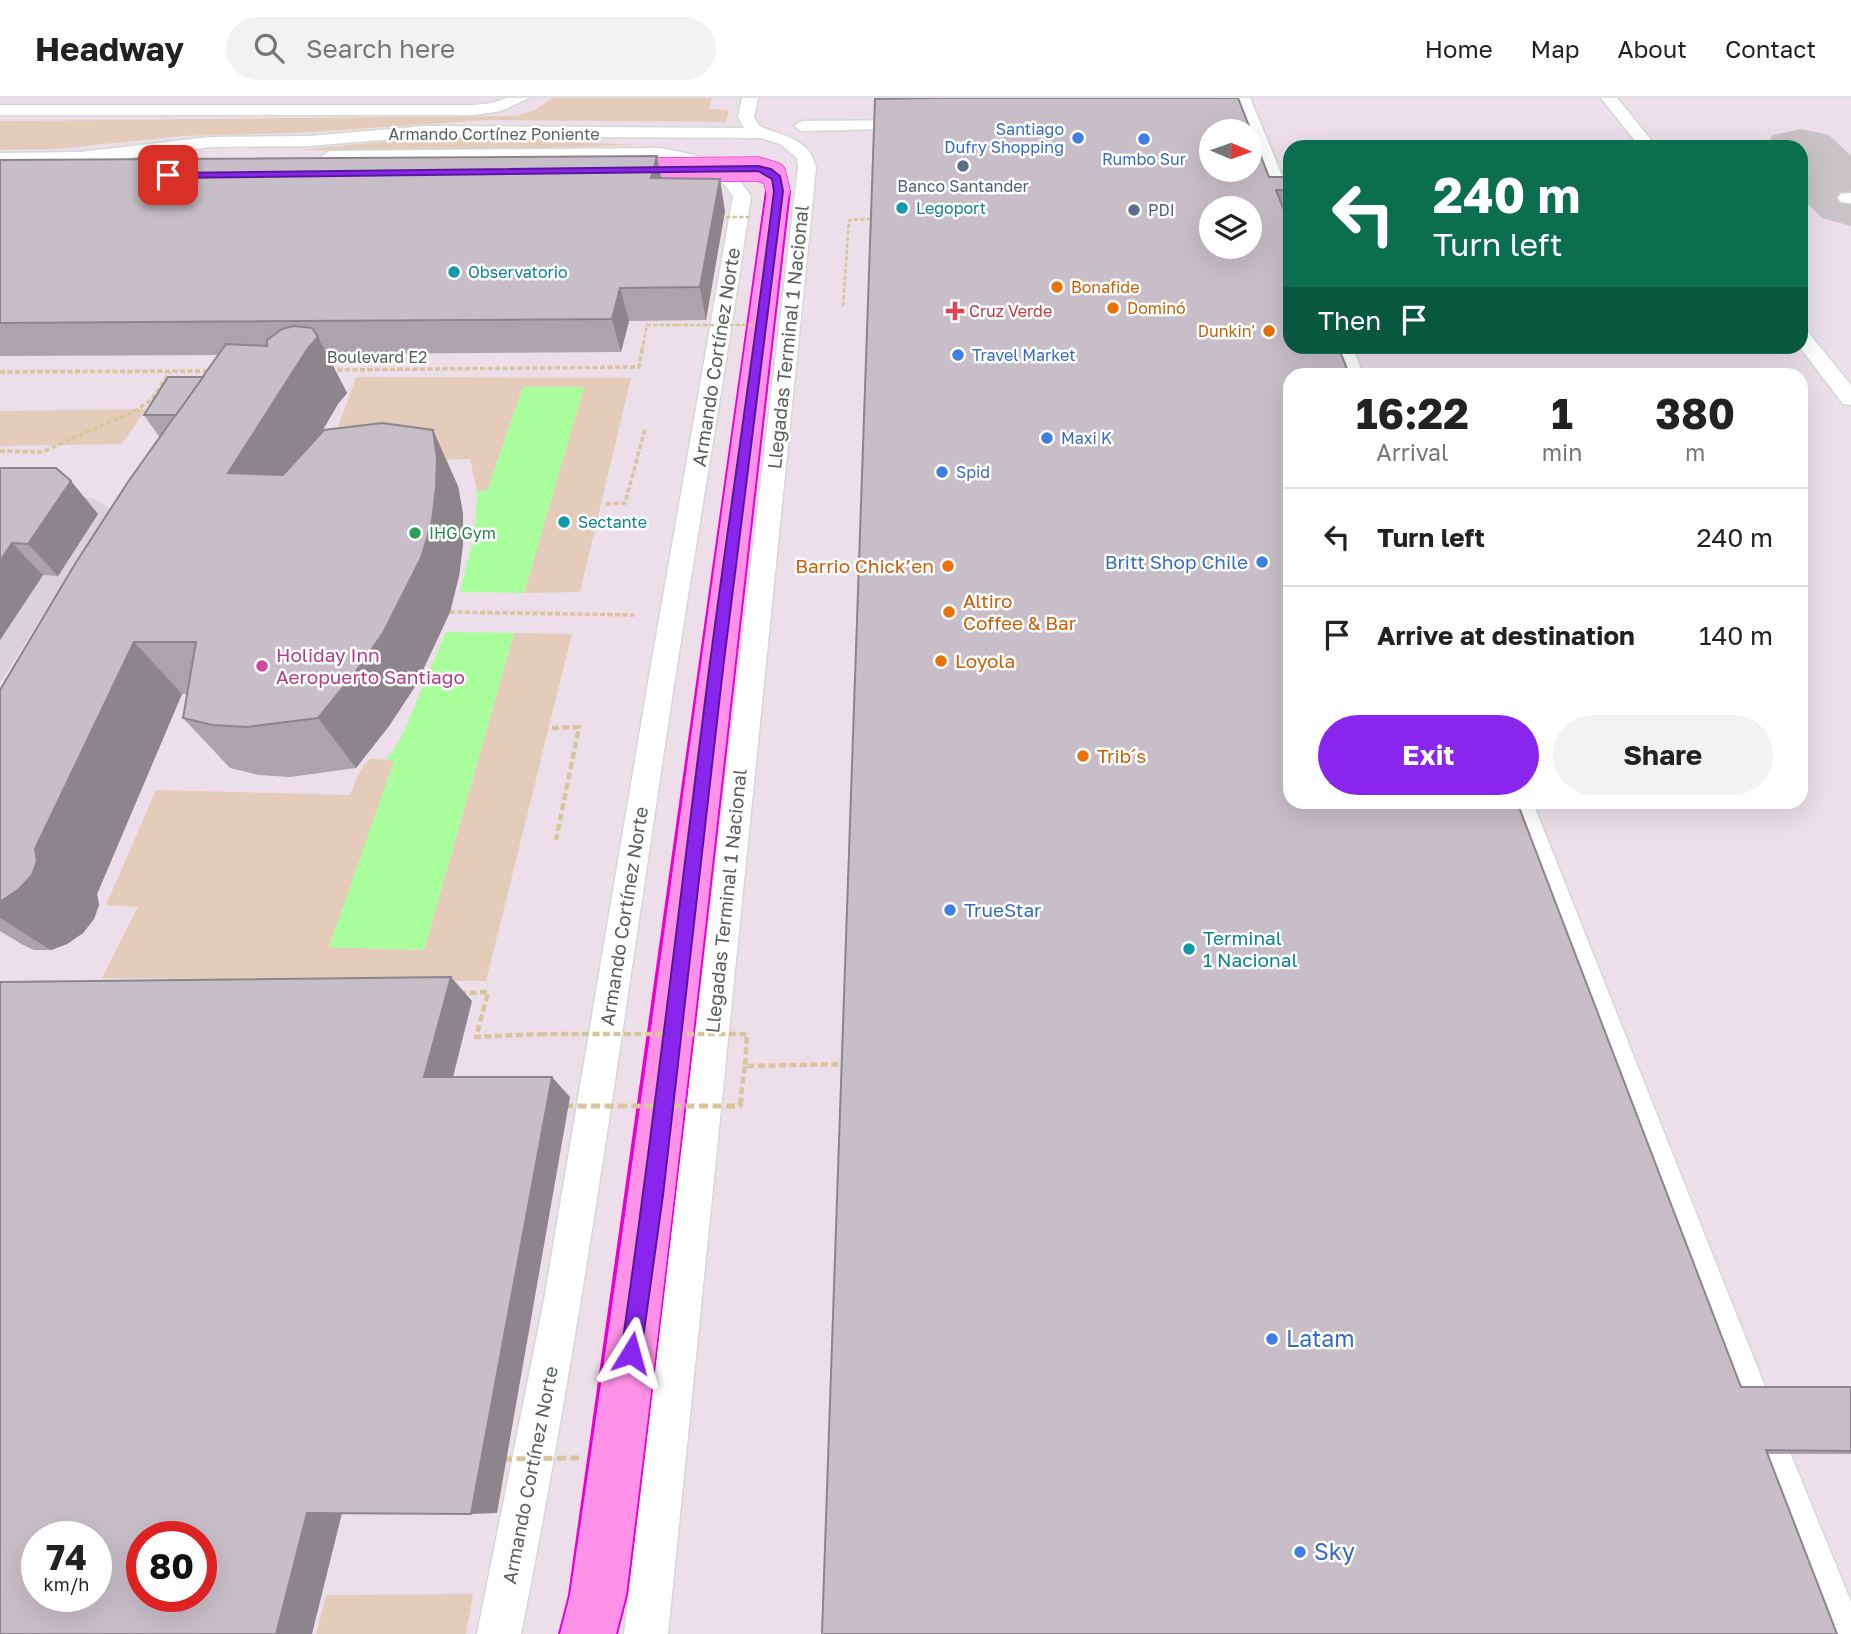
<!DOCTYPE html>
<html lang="en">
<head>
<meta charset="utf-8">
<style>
  :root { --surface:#fff; --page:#f2f2f2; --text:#222; --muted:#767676; --line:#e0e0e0; --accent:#8925ec }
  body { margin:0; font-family:"Golos Text",sans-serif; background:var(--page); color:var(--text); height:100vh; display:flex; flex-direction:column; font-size:26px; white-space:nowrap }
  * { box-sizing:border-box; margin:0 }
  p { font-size:23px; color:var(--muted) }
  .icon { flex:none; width:38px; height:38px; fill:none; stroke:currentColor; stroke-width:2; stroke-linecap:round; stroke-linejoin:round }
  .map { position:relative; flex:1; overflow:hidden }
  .drawer { position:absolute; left:1283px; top:270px; width:525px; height:441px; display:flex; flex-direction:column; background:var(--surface); border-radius:21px; box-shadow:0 7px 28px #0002 }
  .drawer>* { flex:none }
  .guide { position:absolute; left:1283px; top:42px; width:525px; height:214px; border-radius:21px; box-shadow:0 7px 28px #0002; background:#0b6e4f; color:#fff; overflow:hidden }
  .needle { width:46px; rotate:92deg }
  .tools { position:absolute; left:1199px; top:21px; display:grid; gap:14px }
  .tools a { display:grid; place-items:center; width:63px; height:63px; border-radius:50%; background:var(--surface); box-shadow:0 7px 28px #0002; font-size:35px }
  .speed { position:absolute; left:21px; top:1423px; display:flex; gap:14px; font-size:35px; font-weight:700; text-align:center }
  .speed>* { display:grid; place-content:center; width:91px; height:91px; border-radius:50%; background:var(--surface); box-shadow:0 7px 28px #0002; line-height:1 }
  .speed small { font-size:18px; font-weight:400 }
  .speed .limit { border:10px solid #d22; background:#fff; color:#111 }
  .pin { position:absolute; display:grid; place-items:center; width:60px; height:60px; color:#fff; margin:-30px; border-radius:14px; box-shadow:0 4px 10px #0006 }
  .me { position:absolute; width:77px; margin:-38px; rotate:8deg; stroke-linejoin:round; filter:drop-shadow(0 0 5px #0008) }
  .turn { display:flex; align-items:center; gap:24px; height:147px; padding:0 35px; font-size:32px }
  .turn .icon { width:91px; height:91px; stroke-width:2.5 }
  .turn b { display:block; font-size:49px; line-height:60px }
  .then { display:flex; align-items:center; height:66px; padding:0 35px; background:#0003; gap:14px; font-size:26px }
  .eta { display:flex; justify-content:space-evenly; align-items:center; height:119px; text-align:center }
  .eta b { font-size:42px; font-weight:700; line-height:49px }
  .primary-button { display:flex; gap:14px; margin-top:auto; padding:14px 35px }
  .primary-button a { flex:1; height:80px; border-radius:42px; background:var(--accent); color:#fff; font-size:28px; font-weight:700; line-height:80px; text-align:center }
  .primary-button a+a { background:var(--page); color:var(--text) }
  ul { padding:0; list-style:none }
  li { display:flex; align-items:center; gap:21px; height:98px; padding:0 35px; border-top:2px solid var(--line) }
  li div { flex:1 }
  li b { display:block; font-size:26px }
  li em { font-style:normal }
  header { display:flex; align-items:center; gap:42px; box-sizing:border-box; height:98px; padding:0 35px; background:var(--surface); border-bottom:2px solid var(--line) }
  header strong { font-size:33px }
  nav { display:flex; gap:38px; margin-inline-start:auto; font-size:24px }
  .search { width:490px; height:63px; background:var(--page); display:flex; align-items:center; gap:18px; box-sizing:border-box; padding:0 24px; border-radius:38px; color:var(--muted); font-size:26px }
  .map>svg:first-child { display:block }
  .industrial { fill:#dad2d9 }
  .green { fill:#e5ccba }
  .water { fill:#a9ff9c }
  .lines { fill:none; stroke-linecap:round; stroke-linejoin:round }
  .taxiway { fill:#c8c3c6; fill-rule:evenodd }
  .service-casing { stroke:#d2dad3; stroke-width:3 }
  .trunk-casing { stroke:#eb00d0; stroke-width:4 }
  .path-far2 { stroke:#d7c59d; stroke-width:2.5; stroke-dasharray:4.5 2; stroke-linecap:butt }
  .path-far1 { stroke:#d7c59d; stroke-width:3.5; stroke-dasharray:5 2.5; stroke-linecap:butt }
  .path { stroke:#d7c59d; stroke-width:4.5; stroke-dasharray:7 3.5; stroke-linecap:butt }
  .service { fill:#fff; fill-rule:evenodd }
  .trunk { fill:#ff92e8; fill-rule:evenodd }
  .trunk-bridge-casing { stroke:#eb00d0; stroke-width:25; stroke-linecap:butt }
  .path-bridge-far2 { stroke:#d7c59d; stroke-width:2.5; stroke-dasharray:4.5 2; stroke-linecap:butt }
  .path-bridge-far1 { stroke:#d7c59d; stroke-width:4.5; stroke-dasharray:7 3.5; stroke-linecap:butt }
  .path-bridge { stroke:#d7c59d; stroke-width:5; stroke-dasharray:9 4.5; stroke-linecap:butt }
  .trunk-bridge { stroke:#ff92e8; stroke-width:24 }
  .wall { fill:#aca3ac; fill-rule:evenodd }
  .shaded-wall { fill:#8c858c }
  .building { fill:#c8bec8; stroke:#8c858c; stroke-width:2; fill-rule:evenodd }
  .route { fill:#8925ec; stroke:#591899; stroke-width:2 }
  .shop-dot { fill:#3f7fe0; stroke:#fff; stroke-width:2.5 }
  .service-dot { fill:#5c6f8a; stroke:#fff; stroke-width:2.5 }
  .culture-dot { fill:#0f9aa8; stroke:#fff; stroke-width:2.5 }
  .food-dot { fill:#e8710a; stroke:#fff; stroke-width:2.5 }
  .health-dot { fill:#e0444e; stroke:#fff; stroke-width:2.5 }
  .leisure-dot { fill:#2e9e5b; stroke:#fff; stroke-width:2.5 }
  .hotel-dot { fill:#d1479c; stroke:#fff; stroke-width:2.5 }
  .labels { text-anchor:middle; stroke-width:5; stroke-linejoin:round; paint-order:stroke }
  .far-shop-label { font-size:16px; fill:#366cbe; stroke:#fff; text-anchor:start }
  .far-street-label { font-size:16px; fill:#586158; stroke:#fff }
  .far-service-label { font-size:16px; fill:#4e5e75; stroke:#fff }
  .far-culture-label { font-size:16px; fill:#0d838f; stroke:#fff; text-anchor:start }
  .far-food-label { font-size:16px; fill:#c56008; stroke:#fff; text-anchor:start }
  .far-health-label { font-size:16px; fill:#be3a42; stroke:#fff; text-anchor:start }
  .far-leisure-label { font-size:16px; fill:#27864d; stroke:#fff; text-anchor:start }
  .street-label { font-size:19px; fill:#586158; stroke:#fff }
  .shop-label { font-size:19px; fill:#366cbe; stroke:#fff; text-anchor:end }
  .food-label { font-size:19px; fill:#c56008; stroke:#fff; text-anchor:start }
  .hotel-label { font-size:19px; fill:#b23c85; stroke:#fff; text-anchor:start }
  .culture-label { font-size:19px; fill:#0d838f; stroke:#fff; text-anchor:start }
  .near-shop-label { font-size:23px; fill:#366cbe; stroke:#fff; text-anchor:start }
</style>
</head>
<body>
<header>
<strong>Headway</strong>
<div class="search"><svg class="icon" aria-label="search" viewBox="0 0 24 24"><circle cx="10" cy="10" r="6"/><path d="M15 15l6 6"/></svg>Search here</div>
<nav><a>Home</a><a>Map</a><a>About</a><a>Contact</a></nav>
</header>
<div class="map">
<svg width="1851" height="1536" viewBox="0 0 1851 1536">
  <rect width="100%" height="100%" fill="#ecdfe9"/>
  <!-- industrial -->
  <path class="industrial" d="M0,400H93L110,411L0,585Z"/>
  <!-- green -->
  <g class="green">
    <path d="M552,0H712L709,11L729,12L726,24L487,22L296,35L182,38L56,51L0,52V23L516,18L535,12Z"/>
    <path d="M488,39L634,47L443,53L299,52L392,43Z"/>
    <path d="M356,279L631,280L580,494L524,495L583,289H523L487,393H477L470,361L342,365L334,340Z"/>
    <path d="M146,311L122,346L0,348V313Z"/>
    <path d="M514,535L572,536L486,883L102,880L138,809L106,807L156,692L350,697L360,673L369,661L395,662L329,849L424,852Z"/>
    <path d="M473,1496L466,1536H316L326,1497Z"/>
  </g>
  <!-- water -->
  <g class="water">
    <path d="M523,289H584L524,495L460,494L475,433L477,393H487Z"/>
    <path d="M446,534L514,535L424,852L329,849L394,663L386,662L400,642Z"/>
  </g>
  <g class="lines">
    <!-- taxiway -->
    <path class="taxiway" d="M1801,31L1829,37L1851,58V128L1822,120L1801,99V49H1765L1773,37Z"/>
    <!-- service casing -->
    <g class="service-casing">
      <g id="service">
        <path d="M507,0H529L501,13L474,17H0V7H474L492,5Z"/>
        <path d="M742,0H758L754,19L759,28C783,38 810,40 816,70L668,1536H624L798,70L797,60L780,46L761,40L426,38L310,48L210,49L99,64L0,65V55L80,54L210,39L310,38L426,28L744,30L738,19Z"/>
        <path d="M1234,0H1250L1290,97V125L1281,120L1250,33H1247Z"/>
        <path d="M1601,0H1617L1657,49H1640Z"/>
        <path d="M915,22L923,27L921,30L802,33L794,28L802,23Z"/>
        <path d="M660,50C701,58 727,61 751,98C725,279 693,459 666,640C621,940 580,1239 521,1536H477L544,1202L650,573L733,98C716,71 690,66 660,60L330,63L322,58L330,53Z"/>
        <path d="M1851,95V105L1841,104L1838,100L1841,96Z"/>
        <path d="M1801,232L1808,234L1851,287V307L1843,306L1799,248Z"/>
        <path d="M1332,248H1352L1363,276H1343Z"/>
        <path d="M1510,704H1532L1535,710L1768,1296L1762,1310L1748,1316L1734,1310L1728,1296L1507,710Z"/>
        <path d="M1771,1336L1785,1342L1851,1504V1536H1820L1751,1356L1757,1342Z"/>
      </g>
    </g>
    <!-- trunk casing -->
    <g class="trunk-casing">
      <path id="trunk" d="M778,86L786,88L789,93C734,561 685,1029 626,1497L616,1536H560L570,1497C640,1030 700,561 767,93L770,88Z"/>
    </g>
    <!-- path-far2 -->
    <g class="path-far2">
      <path d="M843,208L849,122L873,121"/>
      <path d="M642,253L647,227H677"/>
    </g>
    <!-- path-far1 -->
    <g class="path-far1">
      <path d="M330,272L639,269L642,251"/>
      <path d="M0,274L213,273"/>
      <path d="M0,353L42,354L137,312L152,301L170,274"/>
      <path d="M606,406L625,405L645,331"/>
      <path d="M450,514L634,517"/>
    </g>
    <!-- path -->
    <g class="path">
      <path d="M552,630L579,629L556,742"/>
      <path d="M459,895L488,894L476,939L540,936"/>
    </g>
    <!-- service -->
    <use href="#service" class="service"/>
    <!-- trunk -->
    <use href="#trunk" class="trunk"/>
    <!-- trunk-bridge casing -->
    <g class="trunk-bridge-casing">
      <path id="trunk-bridge" d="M606,72L758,71L774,76L778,93"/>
    </g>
    <!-- path-bridge-far2 -->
    <g class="path-bridge-far2">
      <path d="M726,119H750"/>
      <path d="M677,227H762"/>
    </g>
    <!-- path-bridge-far1 -->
    <g class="path-bridge-far1">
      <path d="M540,936H747L745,968L845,966"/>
      <path d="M741,996L745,968"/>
    </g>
    <!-- path-bridge -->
    <g class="path-bridge">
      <path d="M564,1008H740L742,995"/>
      <path d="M503,1361L579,1360"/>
    </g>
    <!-- trunk-bridge -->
    <use href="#trunk-bridge" class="trunk-bridge"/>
  </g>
  <!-- wall -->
  <g class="wall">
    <path d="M939,0H1238L1269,79H1290V248H1338L1349,276H1290V704H1576L1569,710L1519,711L1741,1289H1851V1356H1767L1837,1536H822L875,1ZM1211,33H1250V72H1211ZM1211,110H1250V149H1211Z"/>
    <path d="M0,62L661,80L725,113L706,222L629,223L621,254L327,256L347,295L338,306L318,339L458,388L463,416V446L459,478L450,514L416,587L389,628L356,670L290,679L259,677L230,670L183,620L187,596H182L97,796L99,807L94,821L83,835L67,846L51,852H34L23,847L0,833V592L160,340L144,317L203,279L219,257L0,258Z"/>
    <path d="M0,370L98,416L58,478L43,477L0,542Z"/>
  </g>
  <!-- shaded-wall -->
  <g class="shaded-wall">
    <path d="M657,58L663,90L651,80Z"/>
    <path d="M720,81L725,113L706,222L700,189Z"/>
    <path d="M620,190L629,223L621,254L612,221Z"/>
    <path d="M318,239L347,295L338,306L265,431L228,375L308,250Z"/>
    <path d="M433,332L458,388L463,416V446L459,478L450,514L416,587L389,628L356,670L318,620Z"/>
    <path d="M71,383L98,416L58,478L28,446Z"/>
    <path d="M12,445L43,477L0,542V463Z"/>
    <path d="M134,544L182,596L97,796L99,807L94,821L83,835L67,846L51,852L0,820V804L35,751Z"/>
    <path d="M451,879L472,903L448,999L424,979Z"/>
    <path d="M552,979L570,999L497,1415L471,1416Z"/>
    <path d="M307,1415H342L312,1536H276Z"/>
  </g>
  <!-- building -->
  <g class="building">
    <path d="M940,0H1238L1269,79H1290V92H1276L1290,127V248H1338L1349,276H1290V704H1517L1741,1289H1851V1353L1766,1352L1837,1536H822L875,1ZM1211,33H1250V72H1211ZM1211,110H1250V149H1211Z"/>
    <path d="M657,58L651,80L720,81L700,189L620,190L612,221L0,225V62Z"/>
    <path d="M294,228L312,230L318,239L308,250L228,375L283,377L324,332L382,325L433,332L437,360L436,390L432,423L421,460L383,535L354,576L318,620L247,629L213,627L183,620L196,544H134L35,751L37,763L32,777L19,791L0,804V592L75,466L128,384L226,246L267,248V242L282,231Z"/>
    <path d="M168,279H203L176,317H144Z"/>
    <path d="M0,370H56L71,383L28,446L12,445L0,463Z"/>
    <path d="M451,879L424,979H552L471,1416L307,1415L276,1536H0V884ZM37,1438H96V1498H37ZM142,1438H201V1498H142Z"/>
  </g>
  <!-- route -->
  <path class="route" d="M758,68L771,71L780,78L783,93L723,571L663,1097L641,1255L638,1262L631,1265L624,1262L621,1255C654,1028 680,799 709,572C730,412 754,253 774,93L772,81L758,73L168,80L164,77L168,75Z"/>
  <!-- markers -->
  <g class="shop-dot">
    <circle cx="1078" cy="40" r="7"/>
    <circle cx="1144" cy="41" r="7"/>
    <circle cx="958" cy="257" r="7"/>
    <circle cx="1047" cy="340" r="7"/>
    <circle cx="942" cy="374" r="7"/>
    <circle cx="1262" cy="464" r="7"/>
    <circle cx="950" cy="812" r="7"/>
    <circle cx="1272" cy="1241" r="7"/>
    <circle cx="1300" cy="1454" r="7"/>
  </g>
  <g class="service-dot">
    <circle cx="963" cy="68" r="7"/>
    <circle cx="1134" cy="112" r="7"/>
  </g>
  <g class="culture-dot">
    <circle cx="902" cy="110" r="7"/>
    <circle cx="454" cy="174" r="7"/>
    <circle cx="564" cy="424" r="7"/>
    <circle cx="1189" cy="851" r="7"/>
  </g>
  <g class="food-dot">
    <circle cx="1057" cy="189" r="7"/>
    <circle cx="1113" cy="210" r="7"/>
    <circle cx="1269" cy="233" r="7"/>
    <circle cx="948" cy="468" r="7"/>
    <circle cx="949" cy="514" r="7"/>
    <circle cx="941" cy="563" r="7"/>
    <circle cx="1083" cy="658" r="7"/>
  </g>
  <path class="health-dot" d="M951.5 202.5h7v7h7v7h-7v7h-7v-7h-7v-7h7z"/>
  <circle class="leisure-dot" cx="415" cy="435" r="7"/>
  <circle class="hotel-dot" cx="262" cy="568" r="7"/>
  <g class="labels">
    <!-- far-shop labels -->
    <g class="far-shop-label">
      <text x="1064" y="37" text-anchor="end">Santiago<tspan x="1064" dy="18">Dufry Shopping</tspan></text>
      <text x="1144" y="67" text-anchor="middle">Rumbo Sur</text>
      <text x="972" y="263">Travel Market</text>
      <text x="1061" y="346">Maxi K</text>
      <text x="956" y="380">Spid</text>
    </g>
    <!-- far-street labels -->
    <g class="far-street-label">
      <text x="494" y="42">Armando Cortínez Poniente</text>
      <text x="377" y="265">Boulevard E2</text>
    </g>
    <!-- far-service labels -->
    <g class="far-service-label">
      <text x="963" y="94">Banco Santander</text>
      <text x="1148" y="118" text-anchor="start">PDI</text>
    </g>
    <!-- far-culture labels -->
    <g class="far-culture-label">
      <text x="916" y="116">Legoport</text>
      <text x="468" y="180">Observatorio</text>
      <text x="578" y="430">Sectante</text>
    </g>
    <!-- far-food labels -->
    <g class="far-food-label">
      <text x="1071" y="195">Bonafide</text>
      <text x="1127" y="216">Dominó</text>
      <text x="1255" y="239" text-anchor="end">Dunkin'</text>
    </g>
    <!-- far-health labels -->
    <g class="far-health-label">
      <text x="969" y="219">Cruz Verde</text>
    </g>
    <!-- far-leisure labels -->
    <g class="far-leisure-label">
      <text x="429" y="441">IHG Gym</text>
    </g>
    <!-- street labels -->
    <g class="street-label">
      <text transform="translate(788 239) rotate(-84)" y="7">Llegadas Terminal 1 Nacional</text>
      <text transform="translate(716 259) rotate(-81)" y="7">Armando Cortínez Norte</text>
      <text transform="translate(726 803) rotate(-84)" y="7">Llegadas Terminal 1 Nacional</text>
      <text transform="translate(624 818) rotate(-81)" y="7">Armando Cortínez Norte</text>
      <text transform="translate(530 1377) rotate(-79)" y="7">Armando Cortínez Norte</text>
    </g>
    <!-- shop labels -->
    <g class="shop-label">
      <text x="1248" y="471">Britt Shop Chile</text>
      <text x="964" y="819" text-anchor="start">TrueStar</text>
    </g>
    <!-- food labels -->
    <g class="food-label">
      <text x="934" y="475" text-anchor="end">Barrio Chick’en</text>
      <text x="963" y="510">Altiro<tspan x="963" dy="22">Coffee &amp; Bar</tspan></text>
      <text x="955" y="570">Loyola</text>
      <text x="1097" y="665">Trib´s</text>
    </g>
    <!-- hotel labels -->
    <g class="hotel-label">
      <text x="276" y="564">Holiday Inn<tspan x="276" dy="22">Aeropuerto Santiago</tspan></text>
    </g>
    <!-- culture labels -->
    <g class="culture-label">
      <text x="1203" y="847">Terminal<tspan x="1203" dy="22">1 Nacional</tspan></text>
    </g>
    <!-- near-shop labels -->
    <g class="near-shop-label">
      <text x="1286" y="1249">Latam</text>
      <text x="1314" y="1462">Sky</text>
    </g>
  </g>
</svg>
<div class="tools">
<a><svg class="needle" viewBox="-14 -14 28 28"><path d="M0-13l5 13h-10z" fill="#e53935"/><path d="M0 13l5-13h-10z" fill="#767676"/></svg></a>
<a><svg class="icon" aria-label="layers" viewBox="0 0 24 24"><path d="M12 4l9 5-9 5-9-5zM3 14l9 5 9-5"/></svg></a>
</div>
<div class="speed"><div>74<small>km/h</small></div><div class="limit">80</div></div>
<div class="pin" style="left:168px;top:77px;background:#d93025"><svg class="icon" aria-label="arrive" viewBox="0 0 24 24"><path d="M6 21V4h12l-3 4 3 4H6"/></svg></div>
<svg class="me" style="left:631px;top:1255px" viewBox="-20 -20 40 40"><path d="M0-17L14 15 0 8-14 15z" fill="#8925ec" stroke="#fff" stroke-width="4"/></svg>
<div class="guide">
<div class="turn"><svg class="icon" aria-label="left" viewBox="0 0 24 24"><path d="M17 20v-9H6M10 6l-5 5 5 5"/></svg><div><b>240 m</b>Turn left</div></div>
<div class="then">Then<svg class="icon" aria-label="arrive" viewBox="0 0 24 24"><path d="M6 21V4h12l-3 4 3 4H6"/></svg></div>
</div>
<section class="drawer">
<div class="eta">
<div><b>16:22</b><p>Arrival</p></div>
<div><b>1</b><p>min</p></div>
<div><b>380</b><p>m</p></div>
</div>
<ul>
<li><svg class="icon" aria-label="left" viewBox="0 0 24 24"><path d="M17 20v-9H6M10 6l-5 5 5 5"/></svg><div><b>Turn left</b></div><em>240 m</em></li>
<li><svg class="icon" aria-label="arrive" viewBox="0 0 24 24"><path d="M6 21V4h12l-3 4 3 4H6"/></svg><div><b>Arrive at destination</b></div><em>140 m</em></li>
</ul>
<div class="primary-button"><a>Exit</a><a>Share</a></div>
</section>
</div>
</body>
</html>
